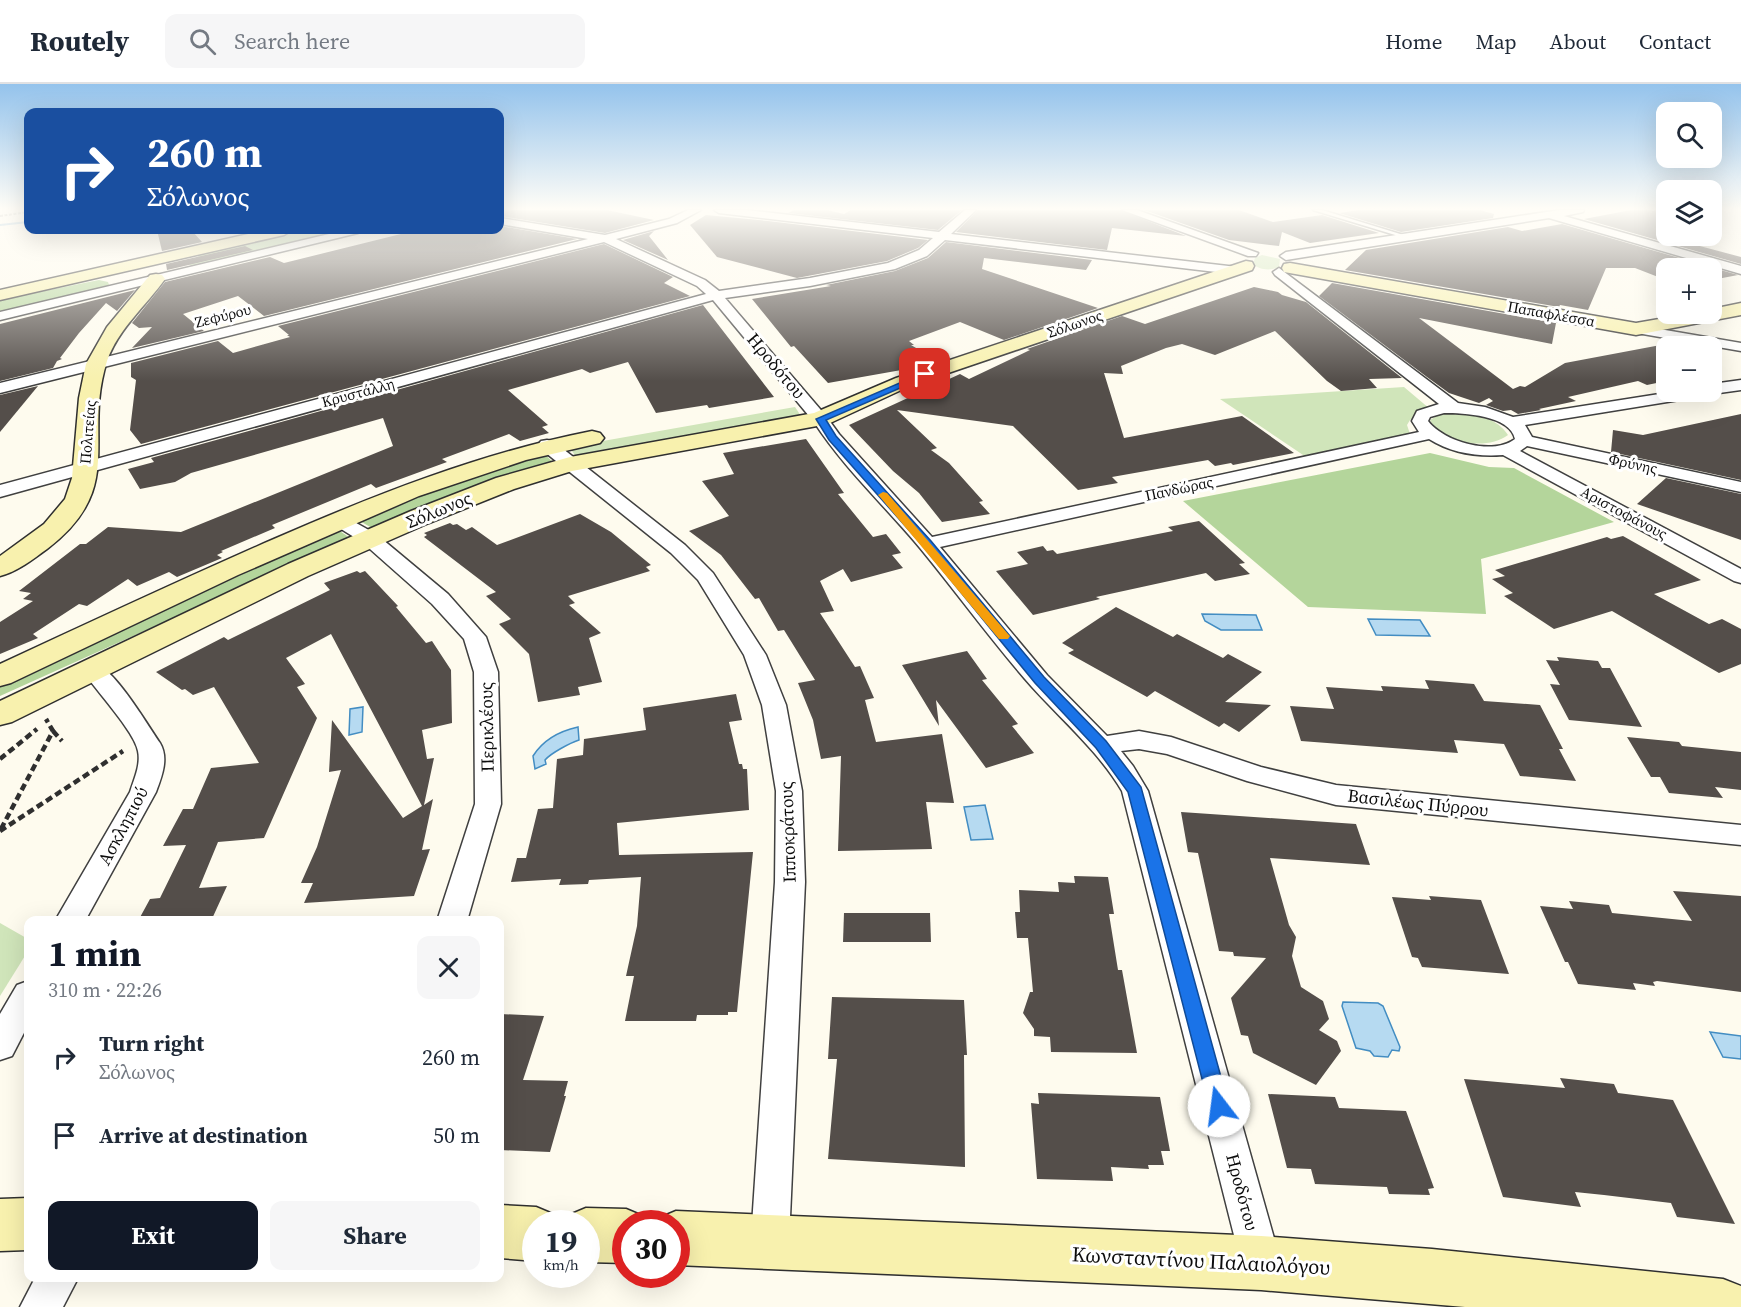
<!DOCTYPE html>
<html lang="en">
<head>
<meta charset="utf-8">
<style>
  :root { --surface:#fff; --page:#f6f6f7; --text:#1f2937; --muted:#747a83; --line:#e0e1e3; --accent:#111827 }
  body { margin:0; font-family:"Source Serif 4",serif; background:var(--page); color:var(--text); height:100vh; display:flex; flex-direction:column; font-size:22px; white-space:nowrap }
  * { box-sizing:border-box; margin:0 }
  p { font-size:20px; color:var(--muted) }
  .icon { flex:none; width:33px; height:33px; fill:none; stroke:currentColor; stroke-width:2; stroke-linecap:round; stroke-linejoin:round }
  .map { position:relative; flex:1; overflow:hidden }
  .drawer { position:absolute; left:24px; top:832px; width:480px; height:366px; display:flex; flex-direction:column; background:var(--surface); border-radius:12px; box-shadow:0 6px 24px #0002 }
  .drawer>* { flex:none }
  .banner { position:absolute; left:24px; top:24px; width:480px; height:126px; border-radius:12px; box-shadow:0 6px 24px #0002; background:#1a4fa0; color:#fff; overflow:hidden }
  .tools { position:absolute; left:1656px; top:18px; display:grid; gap:12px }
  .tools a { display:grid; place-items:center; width:66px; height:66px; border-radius:12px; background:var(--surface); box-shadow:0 6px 24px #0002; font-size:30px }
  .speed { position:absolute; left:522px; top:1126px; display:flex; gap:12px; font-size:30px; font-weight:700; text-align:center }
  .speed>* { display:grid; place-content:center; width:78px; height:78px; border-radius:50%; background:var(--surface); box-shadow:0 6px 24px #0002; line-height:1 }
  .speed small { font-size:15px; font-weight:400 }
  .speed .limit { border:9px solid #d22; background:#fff; color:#111 }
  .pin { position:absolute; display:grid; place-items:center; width:51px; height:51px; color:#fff; margin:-26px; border-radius:12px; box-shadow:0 3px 9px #0006 }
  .me { position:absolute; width:66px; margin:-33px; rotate:345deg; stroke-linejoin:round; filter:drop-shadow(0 0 4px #0008) }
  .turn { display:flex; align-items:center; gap:21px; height:126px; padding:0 24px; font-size:27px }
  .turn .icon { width:78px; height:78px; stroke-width:2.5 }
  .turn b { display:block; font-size:42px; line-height:51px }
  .round { display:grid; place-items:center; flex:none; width:63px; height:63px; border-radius:12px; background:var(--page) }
  .headline { display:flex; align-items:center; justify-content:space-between; height:102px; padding:0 24px }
  h1 { font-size:36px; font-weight:700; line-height:45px; color:var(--accent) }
  .button { display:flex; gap:12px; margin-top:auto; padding:12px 24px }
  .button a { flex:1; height:69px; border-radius:12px; background:var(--accent); color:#fff; font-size:24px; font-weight:700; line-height:69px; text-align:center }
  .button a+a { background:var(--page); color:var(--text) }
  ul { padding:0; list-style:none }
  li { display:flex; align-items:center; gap:18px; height:78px; padding:0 24px }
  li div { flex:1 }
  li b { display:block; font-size:22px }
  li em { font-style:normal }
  header { display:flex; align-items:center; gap:36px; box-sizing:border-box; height:84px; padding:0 30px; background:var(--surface); border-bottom:2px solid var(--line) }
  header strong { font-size:28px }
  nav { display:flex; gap:33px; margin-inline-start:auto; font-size:21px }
  .search { width:420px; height:54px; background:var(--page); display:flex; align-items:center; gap:15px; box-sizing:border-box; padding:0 21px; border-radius:12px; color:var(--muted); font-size:22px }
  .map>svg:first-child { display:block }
  .green { fill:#d0e5ba }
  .forest { fill:#b4d59b }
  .water { fill:#b6daf1; stroke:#438dc2; stroke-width:1.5 }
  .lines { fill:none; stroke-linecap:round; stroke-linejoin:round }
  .stream { fill:#438dc2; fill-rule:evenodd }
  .building { fill:#544e4a }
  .lane-casing { stroke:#404040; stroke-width:3 }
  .street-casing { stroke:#404040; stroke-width:3 }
  .secondary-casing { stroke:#2f2f2f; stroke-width:3 }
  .path-far1 { stroke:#2f2f2f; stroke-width:2; stroke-dasharray:3 1.5; stroke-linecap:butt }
  .path { stroke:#2f2f2f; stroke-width:4.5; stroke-dasharray:7 4; stroke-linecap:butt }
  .lane { fill:#fff; fill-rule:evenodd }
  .street { fill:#fff; fill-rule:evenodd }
  .secondary { fill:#f8f1ae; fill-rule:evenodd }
  .route { fill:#1a73e8; stroke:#114b97; stroke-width:1.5 }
  .slow { fill:#f59e0b }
  .labels { text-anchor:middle; stroke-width:6; stroke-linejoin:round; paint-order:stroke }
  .far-street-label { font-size:15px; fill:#0d0d0d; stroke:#fff }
  .street-label { font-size:18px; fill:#0d0d0d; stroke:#fff }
  .near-street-label { font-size:21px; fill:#0d0d0d; stroke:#fff }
</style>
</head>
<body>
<header>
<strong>Routely</strong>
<div class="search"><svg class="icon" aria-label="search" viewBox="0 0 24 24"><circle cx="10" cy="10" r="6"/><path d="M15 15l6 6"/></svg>Search here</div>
<nav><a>Home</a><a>Map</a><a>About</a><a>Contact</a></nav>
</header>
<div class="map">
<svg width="1741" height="1223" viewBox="0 0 1741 1223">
  <rect width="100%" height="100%" fill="#fefbee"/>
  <!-- green -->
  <g class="green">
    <path d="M1262,171L1280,175L1279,183C1271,187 1259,186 1253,180L1255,174Z"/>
    <path d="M1404,303L1430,325L1410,336L1407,341L1410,350L1312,377L1220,315Z"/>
    <path d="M795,323L803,335L577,374L569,363Z"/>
    <path d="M1460,329C1479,332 1497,334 1508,351C1487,367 1442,360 1430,336L1440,330Z"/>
    <path d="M0,839L28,855V867L0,912Z"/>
  </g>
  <!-- forest -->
  <g class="forest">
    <path d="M301,146H348L192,183L189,180L200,171Z"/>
    <path d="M99,196L108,198L109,201L97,207L0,230V216Z"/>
    <path d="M543,369L553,378L372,444L358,436L423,409Z"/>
    <path d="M1430,369L1489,383L1514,384L1614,438L1481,475L1486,530L1308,523L1183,417Z"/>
    <path d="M337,445L350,454L0,612V598Z"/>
  </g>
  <!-- water -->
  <g class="water">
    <path d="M1202,530L1256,531L1262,546H1221L1205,537Z"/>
    <path d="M1368,535L1420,536L1430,552L1376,551Z"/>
    <path d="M363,623L362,648L349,651L350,625Z"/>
    <path d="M578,643L579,656C570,659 551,669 545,676L546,680L535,685L533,672C543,656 560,647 578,643Z"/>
    <path d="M985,721L993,755L971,756L964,723Z"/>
    <path d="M1343,918L1378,919L1383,922L1400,963L1399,967L1392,966L1388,973L1374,972L1370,967L1356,964L1342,922Z"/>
    <path d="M1710,948L1741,952V975L1723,973Z"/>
  </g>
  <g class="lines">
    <!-- stream -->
    <path class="stream" d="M28,137V139L0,142V140Z"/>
  </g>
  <!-- building -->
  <g class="building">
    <path d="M500,126H607L654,136L605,149L500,132Z"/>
    <path d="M794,126H827L844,130L851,126H962L938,146L788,129Z"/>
    <path d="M978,126H1120L1186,152L1112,144L1107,166L956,148Z"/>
    <path d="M1144,126H1239L1273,138L1322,131L1379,149L1310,159L1282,148L1279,162L1229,156Z"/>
    <path d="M1359,126H1480L1494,130L1493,134L1401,148L1339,129Z"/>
    <path d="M1631,126H1651L1666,130V153L1741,173V180L1584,135Z"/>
    <path d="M706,131L768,137L928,156L918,164L887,177L797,194L717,173L690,141Z"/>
    <path d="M1562,140L1738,191L1712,196V184H1666V196L1635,184H1606L1588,226L1560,221L1559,223L1345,186L1366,166L1508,143L1522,147Z"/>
    <path d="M500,142L577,155L264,232L238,212L183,230L204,247L132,264L152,243L139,244L132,239L165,198L270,173L284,179L417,146H500Z"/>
    <path d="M157,146H182L184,149L193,148L202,158L162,167Z"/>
    <path d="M654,147L649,152L668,176L623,156Z"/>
    <path d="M946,158L1092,176L1086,186L984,174L982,185L1098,224L1004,256L960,238L909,257L914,261H911L938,277L924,282L828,299L794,262L791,263L752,215L831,202L826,201L895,187L928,174Z"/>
    <path d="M604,160L673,193L664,199L690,212L141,360L130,346L136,296L131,293V279L218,257L233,269L290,253L287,251H289L278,242Z"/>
    <path d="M245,162L253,166L167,186L166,180Z"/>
    <path d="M1332,199L1556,239L1552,260L1419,234L1513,305L1520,302L1525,303L1565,279L1666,260V297L1647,301L1638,297L1568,313L1576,317L1539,325L1541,326L1518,330L1511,326L1503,327L1486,321L1493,317L1489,314L1479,319L1449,309L1427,293L1319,212Z"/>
    <path d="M1254,203L1278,208L1282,211L1306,218L1402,294L1369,295L1377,304L1341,307L1327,297L1275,247L1215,271L1182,260L1166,264L1121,282L1123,290L1104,289L1124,354L1242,332L1294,369L1233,381L1231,379L1215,382L1208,376L1112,393L1118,399L1078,406L1013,342L897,326L937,364L931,366L949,379L983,417L979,418L990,430L942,438L919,409L893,387L849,341L960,290L969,295L1030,266L1027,265L1122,232L1145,240Z"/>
    <path d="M135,206L117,227L106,219L79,249L60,274L62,275L57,277L53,284L0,297V240Z"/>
    <path d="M703,221L774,313L709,324L707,321L656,329L628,278L590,289L582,285L508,306L548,341L542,343L549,349L520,357L509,350L442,375L447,378L376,404L371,400L272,441L275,444L221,467L223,468L217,471L222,474L177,493L169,488L137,502L128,495L87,522L79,520L33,550L38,554L0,570V538L33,517L23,515L31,509L19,507L80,460H86L108,443L181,448L393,362L383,334L191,389L175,398L140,405L128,385L154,378L151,374Z"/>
    <path d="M38,302L0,348V311Z"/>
    <path d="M1741,330V396L1611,368L1613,346L1643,351Z"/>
    <path d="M806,355L844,409L838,410L873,453L886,450L901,469L892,471L903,484L851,498L843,485L820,497L834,527L820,529L855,583L860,582L874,614L865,616L876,658L942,650L954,719L926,718L932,765L838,767L841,672L821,675L813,636L798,599L815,596L784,546L778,547L759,514L755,515L721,471L689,447L729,432L702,397L734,390L723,369Z"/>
    <path d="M1666,394L1741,410V456L1637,420Z"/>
    <path d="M580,430L611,448L651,481L646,483L650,487L568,512L575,519L569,521L601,549L589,554L602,598L578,603L580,611L538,618L529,570L499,540L511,535L486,512L496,508L424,453L427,451L424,449L450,439L453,441L457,440L466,446L472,443L497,461Z"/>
    <path d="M1199,437L1245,479L1239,480L1250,490L1215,497L1206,489L1096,513L1100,515L1033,531L996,487L1028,480L1017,468L1043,462L1047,467L1053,466L1057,470L1173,447L1168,443Z"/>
    <path d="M1623,452L1701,496L1654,510L1709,540L1722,535L1741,545V580L1719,589L1612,527L1554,545L1504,512L1513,509L1492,495L1505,492L1495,486L1607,453L1611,455Z"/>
    <path d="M357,487L360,489L365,487L398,522L396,523L426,559L432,557L451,586L452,639L422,646L427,675L434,674L424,721L433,715L422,766L430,765L414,812L304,819L313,799H301L317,763L341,686L329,688L332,636L403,734L422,722L331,550L286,574L305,600L297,603L317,634L264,754L218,758L199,804L227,802L211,837H138L150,815L160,814L186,761L163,762L183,725H193L211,684L259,679L214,603L193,611L185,605L182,606L156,588L224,553L228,556L330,506L324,499Z"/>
    <path d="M1116,523L1173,553L1177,550L1223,574L1228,570L1262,588L1225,618L1271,621L1239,648L1224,639L1219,643L1155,607L1147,613L1068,569L1074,566L1062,559Z"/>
    <path d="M967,567L987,595L982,596L1018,640L1012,642L1034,669L986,684L936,616L939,642L902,581Z"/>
    <path d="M1557,573L1598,577L1602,584H1610L1642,643L1569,636L1550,600L1560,601L1546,576L1559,577Z"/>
    <path d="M1425,596L1474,600L1484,617L1540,621L1563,665H1559L1576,697L1520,692L1504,660L1454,656L1458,669L1301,657L1290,622L1334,625L1326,603L1383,607L1381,602L1429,605Z"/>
    <path d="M736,610L742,636L729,638L739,680H742L743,685H747L749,726L617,739L619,771L753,768L737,928H728V931H697L696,937H625L634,892H626L637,842L641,793L589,796L588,800L559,801L561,795L511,798L517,774H526L538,725L553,724L557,675L583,671L584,655L646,646L643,624Z"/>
    <path d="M1627,653L1679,658L1682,662L1741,668V706L1715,703L1723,714L1669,709L1660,693H1651Z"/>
    <path d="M1181,728L1356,740L1370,781L1270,774L1289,841L1296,853L1292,872L1301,903L1323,917L1329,935L1319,946L1337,957L1341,967L1316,1001L1253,969L1248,952L1241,951L1231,914L1266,874L1234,872L1233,868L1219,867L1198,769L1188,768Z"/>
    <path d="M1074,792L1108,793L1114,830H1109L1118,886H1122L1137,969L1051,968L1050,953L1034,952V945L1023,929L1030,908H1033L1028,854H1017L1015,828H1020L1019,806L1059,808L1058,798L1075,799Z"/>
    <path d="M1673,807L1741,812V908L1657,897L1653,898L1655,902L1633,899L1636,906L1578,900L1568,878H1565L1540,822L1573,825L1569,817L1609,821L1612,829L1692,837Z"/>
    <path d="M1429,812L1481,816L1509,890L1422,883L1418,874L1412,873L1392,813L1431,816Z"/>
    <path d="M844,829H930L931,858H843Z"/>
    <path d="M832,913L964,916L967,971H964L965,1083L828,1075L837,975H828Z"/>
    <path d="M500,930L544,932L523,996L568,997L564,1012H566L550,1068L500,1066Z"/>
    <path d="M1560,994L1614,1000L1618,1009L1673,1016L1735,1140L1677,1133L1671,1119L1604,1111L1575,1108L1581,1123L1503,1113L1464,995L1565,1004Z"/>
    <path d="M1038,1009L1160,1013L1170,1067H1161L1164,1081H1148L1149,1085L1111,1083L1113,1097L1037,1095L1031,1019L1039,1020Z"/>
    <path d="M1268,1010L1335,1013L1339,1024L1406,1027L1434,1104L1428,1105L1430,1111L1389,1110L1387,1103L1315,1100L1311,1085L1287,1084Z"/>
  </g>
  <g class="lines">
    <!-- lane casing -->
    <g class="lane-casing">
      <path id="lane" d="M1313,126H1322L1410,153L1405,154Z"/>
    </g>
    <!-- street casing -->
    <g class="street-casing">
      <g id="street">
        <path d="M688,126H701L677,139L616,155L705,196L719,207L810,194L888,179L919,166L933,154L719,129L714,126H746L939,148L965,126H976L951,150L1237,183L1239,186L1237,189L1233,190L945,156L927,172L895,185L810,202L725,214L826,332L839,350L932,453L1419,348L1412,337L1417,327L1439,320L1275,191L1273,188L1279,184L1458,319L1485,323L1513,333L1672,308H1705L1704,311L1698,313L1525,341L1532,353L1741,398V408L1527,362L1520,367L1741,485V499L1734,497L1503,371C1478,373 1451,369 1429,355L940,463L1047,591L1107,652L1139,647L1171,653L1261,683L1336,701L1741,741V761L1336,721L1247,697L1167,670L1139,665L1121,667L1133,682L1148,707L1281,1179L1275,1193L1261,1199L1247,1193L1241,1179L1122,707C1099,668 1062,636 1032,603C993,559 958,510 920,464C885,422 844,384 814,338L713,216L0,413V401L706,210L697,202L604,158L0,309V299L588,155L500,140V134L605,151L669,135ZM1444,329C1463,329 1510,331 1515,355C1493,372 1444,358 1428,337L1430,333Z"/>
        <path d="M1122,126H1137L1258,169L1256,172H1248Z"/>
        <path d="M1559,126H1584L1583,128L1564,132L1741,182V190L1549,134L1286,176L1280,172L1286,168Z"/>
        <path d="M346,146H364L358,149L0,236V228Z"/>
        <path d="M1636,241L1741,259V267L1631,248L1629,245Z"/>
        <path d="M1741,296V306L1712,310L1706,308H1712V300Z"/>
        <path d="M547,356L553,357L685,461L713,489L766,571L786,621L802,707L805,798L789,1156L784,1170L770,1175L756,1170L751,1156L775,798L776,707L762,621L744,571L698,496L671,469L541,365L538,361L541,357Z"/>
        <path d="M340,430L376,450L448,510L486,553L498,588L501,720L467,837H437L475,720L474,588L464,555L432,520L362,458L333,440L330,436L333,432Z"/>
        <path d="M94,579C114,584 147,640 160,659C169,674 162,692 156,708L85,837H55L130,708C134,695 141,681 138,667C135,648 94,604 82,586L86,581Z"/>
        <path d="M28,897V941L12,972L0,976V930L17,901Z"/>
        <path d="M35,1194H78L63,1223H20Z"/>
      </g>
    </g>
    <!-- secondary casing -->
    <g class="secondary-casing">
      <g id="secondary">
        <path d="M266,146H292L284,151L0,216V206Z"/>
        <path d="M1246,177L1252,178L1254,182L1252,186L910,302L828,340L572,387L514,405L429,439L308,492L12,638L0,641V617L288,480L411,427L496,394L570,373L814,329L896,294Z"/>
        <path d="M1290,179L1636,239L1688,230H1712V225L1741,219V231L1636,251L1284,188L1282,184L1284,180Z"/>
        <path d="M156,190L162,191L165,195C146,222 118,245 107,277C82,355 128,403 47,465C33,475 17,488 0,492V472L44,440L65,415L72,394L79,314L86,280L107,243L150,191Z"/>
        <path d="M592,347L600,349L604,354L600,359L526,376L419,412L238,491L11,599L0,602V580C91,538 182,495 274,455C377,410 481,369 592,347Z"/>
        <path d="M28,1114V1166L0,1167V1115Z"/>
        <path d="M500,1121L536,1123L555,1131L559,1140H536V1177L500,1174Z"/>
        <path d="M586,1124L626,1125L645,1133L648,1140H626V1179L586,1178V1140H564L567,1132Z"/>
        <path d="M676,1127L1261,1152L1432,1165L1723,1195L1741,1202V1223H1465L1261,1206L676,1181V1140H655L657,1135Z"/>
      </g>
    </g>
    <!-- path-far1 -->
    <path class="path-far1" d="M0,132L28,128"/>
    <!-- path -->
    <g class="path">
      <path d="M53,647L62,657"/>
      <path d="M0,675L37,645"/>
      <path d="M1,745L53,647L46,635"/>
      <path d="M0,747L123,667"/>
    </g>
    <!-- lane -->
    <use href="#lane" class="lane"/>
    <!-- street -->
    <use href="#street" class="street"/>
    <!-- secondary -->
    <use href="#secondary" class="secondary"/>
  </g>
  <!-- sky -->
  <linearGradient id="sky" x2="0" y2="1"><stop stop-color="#94c3ec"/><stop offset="0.42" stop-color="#fffdf7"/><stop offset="1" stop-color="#fffdf7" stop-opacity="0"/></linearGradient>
  <rect width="1741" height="297" fill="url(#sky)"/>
  <!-- route -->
  <path class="route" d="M925,288L928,289V292L826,336L836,352L931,457L1044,593L1106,657L1141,703L1229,1022L1226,1028L1219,1031L1212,1028L1209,1022L1128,708L1096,664L1035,599L923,462L829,356L816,335Z"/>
  <!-- slow -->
  <path class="slow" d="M883,408L887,409L1008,550L1010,552L1008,555H999L880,413L878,411Z"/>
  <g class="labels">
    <!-- far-street labels -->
    <g class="far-street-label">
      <text transform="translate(1551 230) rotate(10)" y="5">Παπαφλέσσα</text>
      <text transform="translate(223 232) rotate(-14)" y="5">Ζεφύρου</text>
      <text transform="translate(1075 240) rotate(-19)" y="5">Σόλωνος</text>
      <text transform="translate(358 309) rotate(-15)" y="5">Κρυστάλλη</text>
      <text transform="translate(88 348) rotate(-85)" y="5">Πολιτείας</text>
      <text transform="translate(1633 380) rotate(12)" y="5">Φρύνης</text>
      <text transform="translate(1179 405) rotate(-12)" y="5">Πανδώρας</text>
      <text transform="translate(1624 429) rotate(28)" y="5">Αριστοφάνους</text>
    </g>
    <!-- street labels -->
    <g class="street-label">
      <text transform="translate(776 282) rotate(50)" y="6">Ηροδότου</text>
      <text transform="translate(439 426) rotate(-22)" y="6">Σόλωνος</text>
      <text transform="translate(487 643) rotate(-91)" y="6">Περικλέους</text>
      <text transform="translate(1418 719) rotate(6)" y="6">Βασιλέως Πύρρου</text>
      <text transform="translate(123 742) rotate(-62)" y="6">Ασκληπιού</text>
      <text transform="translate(788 748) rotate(-92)" y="6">Ιπποκράτους</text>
      <text transform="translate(1242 1108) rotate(75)" y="6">Ηροδότου</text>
    </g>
    <!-- near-street labels -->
    <g class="near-street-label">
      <text transform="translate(1201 1177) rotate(3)" y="7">Κωνσταντίνου Παλαιολόγου</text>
    </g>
  </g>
</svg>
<div class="tools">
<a><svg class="icon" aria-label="search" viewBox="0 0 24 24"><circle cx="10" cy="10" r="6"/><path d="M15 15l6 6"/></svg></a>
<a><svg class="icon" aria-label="layers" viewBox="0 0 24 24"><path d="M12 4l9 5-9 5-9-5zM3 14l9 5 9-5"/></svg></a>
<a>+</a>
<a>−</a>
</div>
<div class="speed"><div>19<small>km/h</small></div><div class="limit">30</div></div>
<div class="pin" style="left:925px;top:290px;background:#d93025"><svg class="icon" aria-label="arrive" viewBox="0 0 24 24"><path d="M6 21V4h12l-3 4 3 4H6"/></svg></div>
<svg class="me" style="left:1219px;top:1022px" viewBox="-20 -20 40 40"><circle r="19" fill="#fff"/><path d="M0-13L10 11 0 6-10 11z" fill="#1a73e8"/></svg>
<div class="banner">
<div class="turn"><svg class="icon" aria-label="right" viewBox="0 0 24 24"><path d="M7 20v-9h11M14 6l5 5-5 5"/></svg><div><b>260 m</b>Σόλωνος</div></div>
</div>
<section class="drawer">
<div class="headline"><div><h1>1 min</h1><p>310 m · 22:26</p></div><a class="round"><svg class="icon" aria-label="close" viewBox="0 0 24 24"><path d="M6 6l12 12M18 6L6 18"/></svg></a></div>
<ul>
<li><svg class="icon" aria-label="right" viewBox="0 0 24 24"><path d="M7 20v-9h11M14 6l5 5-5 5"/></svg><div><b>Turn right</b><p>Σόλωνος</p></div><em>260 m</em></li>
<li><svg class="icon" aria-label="arrive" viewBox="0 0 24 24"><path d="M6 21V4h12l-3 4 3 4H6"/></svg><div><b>Arrive at destination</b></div><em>50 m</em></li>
</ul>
<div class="button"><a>Exit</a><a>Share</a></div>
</section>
</div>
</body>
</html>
